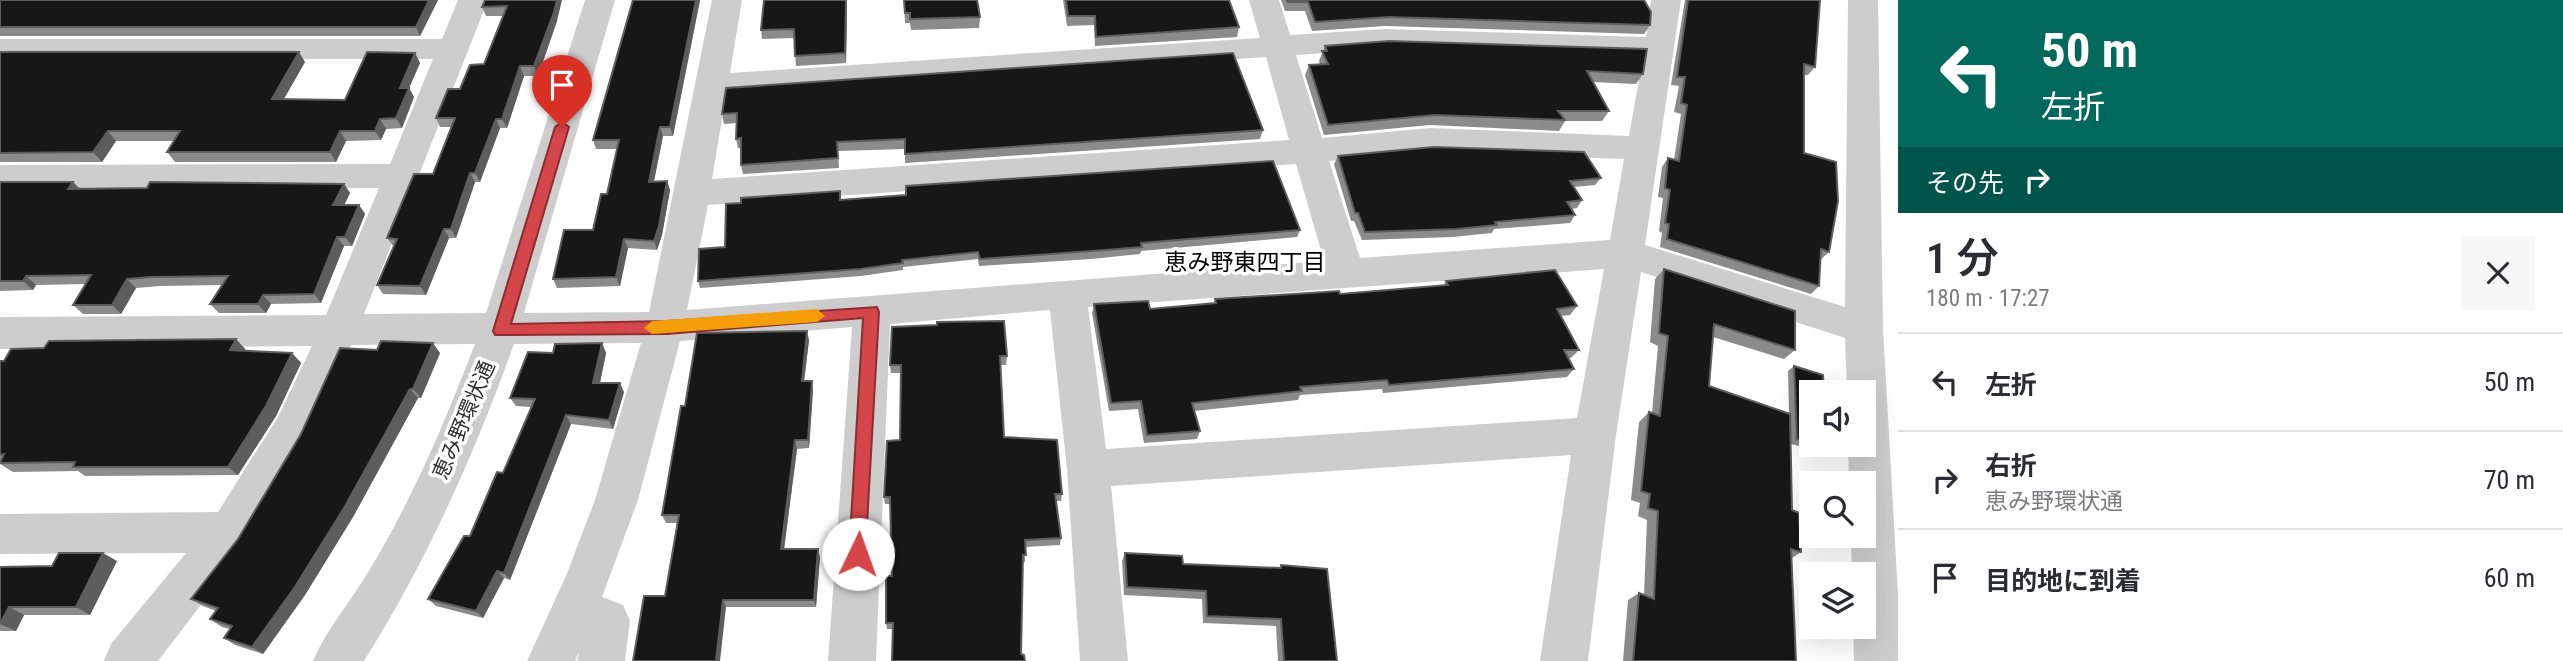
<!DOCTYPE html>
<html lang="ja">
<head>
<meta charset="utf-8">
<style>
  :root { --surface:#fff; --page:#f7f7f7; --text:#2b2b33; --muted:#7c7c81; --line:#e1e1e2 }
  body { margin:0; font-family:"Roboto Condensed","Noto Sans JP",sans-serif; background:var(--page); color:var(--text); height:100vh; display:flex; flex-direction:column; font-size:26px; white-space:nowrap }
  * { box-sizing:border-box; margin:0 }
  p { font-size:23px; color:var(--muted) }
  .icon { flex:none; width:38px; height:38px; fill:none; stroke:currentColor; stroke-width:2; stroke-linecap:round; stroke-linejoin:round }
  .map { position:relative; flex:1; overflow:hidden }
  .panel { display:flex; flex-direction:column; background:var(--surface); width:665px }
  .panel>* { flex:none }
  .hud { background:#00695c; color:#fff; overflow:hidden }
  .controls { position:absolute; left:1799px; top:380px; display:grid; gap:14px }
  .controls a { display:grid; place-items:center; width:77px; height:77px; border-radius:0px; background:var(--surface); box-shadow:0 7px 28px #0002; font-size:35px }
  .pin { position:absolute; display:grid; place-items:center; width:60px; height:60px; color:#fff; margin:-72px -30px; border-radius:50% 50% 50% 0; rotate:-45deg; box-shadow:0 0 7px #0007 }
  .pin .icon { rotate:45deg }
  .me { position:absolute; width:77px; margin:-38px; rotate:3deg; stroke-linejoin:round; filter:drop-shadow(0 0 5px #0008) }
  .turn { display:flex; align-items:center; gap:24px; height:147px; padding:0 28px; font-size:32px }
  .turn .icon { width:91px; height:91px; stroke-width:2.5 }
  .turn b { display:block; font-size:49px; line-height:60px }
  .then { display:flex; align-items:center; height:66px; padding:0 28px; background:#0003; gap:14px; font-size:26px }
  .round { display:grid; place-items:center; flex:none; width:74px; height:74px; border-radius:0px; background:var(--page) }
  .head { display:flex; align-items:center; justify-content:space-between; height:119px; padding:0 28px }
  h1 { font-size:42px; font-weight:600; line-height:52px }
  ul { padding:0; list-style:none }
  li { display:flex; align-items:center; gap:21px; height:98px; padding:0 28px; border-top:2px solid var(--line) }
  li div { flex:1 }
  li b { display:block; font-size:26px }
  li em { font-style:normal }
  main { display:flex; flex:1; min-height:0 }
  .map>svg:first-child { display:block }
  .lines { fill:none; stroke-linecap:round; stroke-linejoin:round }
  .minor { fill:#cdcdcd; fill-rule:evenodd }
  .wall { fill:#8b8b8b }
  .shaded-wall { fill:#5d5d5d }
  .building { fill:#171717; stroke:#5d5d5d; stroke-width:2 }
  .route { fill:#d44649; stroke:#8a2e2f; stroke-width:2 }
  .slow { fill:#f59e0b }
  .labels { text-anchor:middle; stroke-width:7; stroke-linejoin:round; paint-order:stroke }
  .street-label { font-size:21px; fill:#303030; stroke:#fff }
  .neighbourhood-label { font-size:23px; fill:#000; stroke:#fff }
</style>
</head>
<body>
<main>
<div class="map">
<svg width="1898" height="661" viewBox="0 0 1898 661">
  <rect width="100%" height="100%" fill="#fff"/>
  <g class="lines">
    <!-- minor -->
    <path class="minor" d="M458,0H488L364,314L486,313L585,0H615L524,313L649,312L712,0H742L730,73L1260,38L1249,0H1279L1290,35L1385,29L1646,37L1651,0H1681L1645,245L1845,307L1848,0H1878L1883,329L1898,595V661H1854L1853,626H1864V574H1852L1851,536H1864V483H1849L1848,444H1864V392H1847L1845,338L1641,272L1616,435L1588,661H1540L1571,455L1111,486L1128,661H1080L1067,469L1050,310L890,324L876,661H828L852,327L680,341L638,500L602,597L623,605L630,621L625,661H577L579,652L575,661H527L566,576L595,500L641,343L514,344C474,455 427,561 364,661H313C327,628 352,600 370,569C413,498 445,422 475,344L351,345L308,442L246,546L158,661H104L111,644L186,553L0,554V514L218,512L278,417L312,346L0,349V317L326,315L379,188L0,189V165L390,164L433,59H0V39H442ZM1385,49L1643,57L1629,136L1430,128L1322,138L1296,55ZM1266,57L1289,140L712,179L726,95ZM1430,152L1624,159L1610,240L1360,258L1329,161ZM1296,164L1324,261L687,310L708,205ZM1604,269L1577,418L1106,449L1088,307Z"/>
  </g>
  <!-- wall -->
  <g class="wall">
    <path d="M0,0H438L420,36H0Z"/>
    <path d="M485,0L557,21L538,76H524L507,128H500L480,182H475L456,238H449L426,295L383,294L377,285L394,247L387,238L433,174L452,127H440L436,118L460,89L484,64L504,16H486L482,7Z"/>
    <path d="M633,0H700L673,136H663L654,181H667L670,190L662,235L657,250L628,248L620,286L557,288L553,279L593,230L607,194L617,149H596L593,140Z"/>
    <path d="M847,0L846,63L796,66L794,38L762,39L761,30Z"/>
    <path d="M904,0L980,17L979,28L911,30L910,23H905Z"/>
    <path d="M1063,0H1229L1239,27L1237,37L1095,46L1094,25L1067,26Z"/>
    <path d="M1281,0H1644L1650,25L1644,34L1385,26L1312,31L1305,11H1285Z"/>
    <path d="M1685,0H1820L1815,67L1808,75H1804V153L1829,252L1820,260L1819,286L1811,294L1660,247L1662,233L1659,231L1663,198L1658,197L1662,167L1668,158L1674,160L1681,114L1674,112L1679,86L1671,85Z"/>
    <path d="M1325,46L1643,74L1636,84L1593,82L1609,111L1602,121H1565L1559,131L1430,125L1324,135L1305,75L1309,65H1320L1319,61Z"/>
    <path d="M0,52L305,62L284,99L345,100L415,53L420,63L409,88L414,97L402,128L386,129L381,140L346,141L336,162H175L167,152L174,141H116L102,162H0Z"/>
    <path d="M726,88L1263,130L1260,139L905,163V149L838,151L839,168L743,174L741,165V148H738L736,139L737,123L724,124L722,114Z"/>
    <path d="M1338,156L1601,178L1595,185L1574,187L1582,200L1577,208L1572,209L1575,215L1570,223L1494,229L1492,233L1453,237L1362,240L1354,221H1351L1334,164Z"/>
    <path d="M0,182H73L79,189L344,184L350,193L344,205H359L365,214L352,246H344L321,303L271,304L266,313H219L210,304L222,285L160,286L136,288L121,314H83L73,305L86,284L36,285L33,290L0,291Z"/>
    <path d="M841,200L1300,230L1297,237L1141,251L1140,254L1091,259L979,266L978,259L903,267V270L861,276L700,288L698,281L725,247Z"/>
    <path d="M1664,269L1795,350L1784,359L1713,337L1709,386L1789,413L1788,371L1794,366L1811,392V444H1827V448L1821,452L1791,444L1792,510L1801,552L1792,558L1796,661H1623L1628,600L1639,593L1644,595L1647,520L1638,516L1640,503L1631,500L1639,422L1649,412L1652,413L1658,346L1650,342L1655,279Z"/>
    <path d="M1446,281L1577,306L1570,315L1561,316L1579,350L1571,358H1568L1574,369L1567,377L1383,393L1382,389L1300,395L1298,400L1194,411L1200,431L1197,439L1144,443L1138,409L1109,411L1092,313L1094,304L1150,309L1214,303L1215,299L1340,294L1444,285Z"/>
    <path d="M236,339L245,349V351L292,353L301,363L276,416L238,475L85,476L78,471L13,472L0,464V361H4L44,348Z"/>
    <path d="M809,340L804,381H812L813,390L809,448L797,449L784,549L820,557L816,607H726L665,596L677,523H666L662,515L685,406Z"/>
    <path d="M602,343L606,353L600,383L624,392L613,429L571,424L510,580L504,578L483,618L436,606L428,599L470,536L503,473L531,407L516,406L510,398L553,353Z"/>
    <path d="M440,353L421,398H418L353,517L305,595L263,654L235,645L224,638L230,629L222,627L210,619L216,611L203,606L191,599L238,539L301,434Z"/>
    <path d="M1007,356L1006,365H1001L1004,437L1062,494L1061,501H1056L1061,538L1060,545L1025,547V562H1022L893,629H887L886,623L892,576L890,504H885L884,497L900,440L901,373H891L890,365Z"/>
    <path d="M1125,553L1183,564L1279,568L1281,565L1337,661H1278L1276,626L1203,623L1202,599L1124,595L1122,561Z"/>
    <path d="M117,561L90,615H24L16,631H0V567L52,566Z"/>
  </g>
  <!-- shaded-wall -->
  <g class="shaded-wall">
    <path d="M429,0H438L420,36L416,27Z"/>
    <path d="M557,0H562L557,21L538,76L534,66Z"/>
    <path d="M696,0H700L673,136L670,127Z"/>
    <path d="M846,0H847L846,63L845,53Z"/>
    <path d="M299,52L305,62L278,109L272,99Z"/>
    <path d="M415,53L420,63L409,88L414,97L402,128L396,118L400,88Z"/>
    <path d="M520,66L524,76L507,128L502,119Z"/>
    <path d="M380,119L386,129L381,140L375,131Z"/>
    <path d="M496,119L500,128L480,182L475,173Z"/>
    <path d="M660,127L663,136L652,191L649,182Z"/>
    <path d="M108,131L116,141L102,162L93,152Z"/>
    <path d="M340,131L346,141L336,162L330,152Z"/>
    <path d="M470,173L475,182L456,238L451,229Z"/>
    <path d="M667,181L670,190L662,235L657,250L654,241Z"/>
    <path d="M73,182L82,191L68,189Z"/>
    <path d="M344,184L350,193L340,214L333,205Z"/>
    <path d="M359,205L365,214L352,246L345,237Z"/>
    <path d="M444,229L449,238L426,295L420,286Z"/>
    <path d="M337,237L344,246L321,303L314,294Z"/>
    <path d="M624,239L628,248L620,286L616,277Z"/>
    <path d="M26,276L36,285L33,290L23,281Z"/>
    <path d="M127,279L136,288L121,314L112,305Z"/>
    <path d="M263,295L271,304L266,313L258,304Z"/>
    <path d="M807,331L809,340L803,390L802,381Z"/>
    <path d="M236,339L245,349L240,360L230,350Z"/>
    <path d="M433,343L440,353L421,398L413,389Z"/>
    <path d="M602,343L606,353L598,392L593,383Z"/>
    <path d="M292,353L301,363L276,416L238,475L228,467Z"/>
    <path d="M812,381L813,390L809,448L808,440Z"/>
    <path d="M620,383L624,392L613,429L609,420Z"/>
    <path d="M410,389L418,398L353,517L305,595L263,654L252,647Z"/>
    <path d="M566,415L571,424L510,580L504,573Z"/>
    <path d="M795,440L797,449L783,557L781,549Z"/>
    <path d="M818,549L820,557L816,607L814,600Z"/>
    <path d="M103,553L117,561L90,615L76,607Z"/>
    <path d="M497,571L504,578L483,618L476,611Z"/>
    <path d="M723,600L726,607L720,661H716Z"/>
    <path d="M9,607L24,615L16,631L0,624Z"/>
  </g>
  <!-- building -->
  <g class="building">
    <path d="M0,0H429L416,27H0Z"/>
    <path d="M485,0H557L554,12L534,66H520L502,119H496L475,173H470L451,229H444L420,286L377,285L397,239L387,238L414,174H433L455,118H436L448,89H460L470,65L484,64L507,6L482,7Z"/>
    <path d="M633,0H696L670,127H660L649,182L667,181L659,226L654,241L624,239L616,277L553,279L564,230H593L601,194H607L619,140H593Z"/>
    <path d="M764,0H846L845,53L795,56L794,29L761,30Z"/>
    <path d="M904,0H977L980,17L910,19V13H905Z"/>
    <path d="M1066,0H1229L1239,27L1096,37L1095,16H1068Z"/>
    <path d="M1287,0H1644L1651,12L1650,25L1389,17L1315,22L1308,2H1288Z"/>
    <path d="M1688,0H1820L1815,67L1804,64V153L1836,162L1838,201L1829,252L1821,249L1819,286L1667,239L1669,224L1665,223L1670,190L1665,188L1668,158L1679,161L1687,105L1681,103L1685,77H1677Z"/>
    <path d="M1389,41L1647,49L1643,74L1587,71L1609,111H1558L1565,120L1435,115L1328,125L1309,65L1328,64L1322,51H1327L1325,46Z"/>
    <path d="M0,52H299L272,99L345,100L367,52L415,53L400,88H409L396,118L380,119L375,131H340L330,152H167L180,131H108L93,152L0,153Z"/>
    <path d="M1233,53L1263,130L905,154V139L837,142L838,158L741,165V138L736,139L737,113L722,114L726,88Z"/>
    <path d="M1434,147L1584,152L1601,178L1570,181L1582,200L1567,202L1575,215L1495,222L1497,225L1457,229L1365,232L1358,213H1355L1338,156Z"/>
    <path d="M1273,161L1300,230L1141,243L1142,247L1092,251L980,259L978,252L902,260L903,263L860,269L698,281L699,249L725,247L726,204L741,203V198L840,191V200L906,195V186Z"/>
    <path d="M0,182H73L68,189L147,188L150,182L344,184L333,205H359L345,237H337L314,294L263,295L258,304H210L228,276L151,277L127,279L112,305H73L91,275L26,276L23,281H0Z"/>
    <path d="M1664,269L1795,311V350L1714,324L1709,386L1790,414L1792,510L1799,513L1801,552L1791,549L1796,661H1633L1639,593L1654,599L1658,511L1648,508L1650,494L1641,491L1649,412L1660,416L1668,336L1659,333Z"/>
    <path d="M1555,270L1577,306L1557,309L1579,350H1564L1574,369L1389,385L1387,380L1300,387L1302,391L1192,403L1200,431L1147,435L1141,401L1111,403L1094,304L1148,301L1150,309L1216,303L1215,299L1339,291L1340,294L1448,285L1446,281Z"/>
    <path d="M1004,321L1007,356H1000L1004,437L1057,440L1062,494H1055L1061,538L1025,540L1026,555H1023L1021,654L1024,655L1025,661H892L893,623H886V576H892L890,497H884L887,441L900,440L901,365H890L892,327L937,325V322Z"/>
    <path d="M807,331L802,381H812L808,440H795L781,549H818L814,600H723L716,661H633L644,596H665L679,515H662L681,406H685L697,333Z"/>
    <path d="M236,339L230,350L292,353L266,406L228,467H73L75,462L0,463L4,454L0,455V361H4L11,349L44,348L49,341Z"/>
    <path d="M381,341L433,343L413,389H410L344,508L295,587L252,647L224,638L232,626L210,619L218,608L191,599L238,539L301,434L340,348L377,350Z"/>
    <path d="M602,343L593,383H620L609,420L566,415L504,573L497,571L476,611L428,599L464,536H470L497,472L503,473L535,399L510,398L528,352L553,353L555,344Z"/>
    <path d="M1794,366L1823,375L1824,392H1811V443L1797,439Z"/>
    <path d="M1817,444H1827V448Z"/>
    <path d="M59,553H103L76,607H9L0,624V567L52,566Z"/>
    <path d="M1125,553L1182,556L1183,564L1281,568V565L1327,569L1337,661H1284L1281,619L1207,616L1206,591L1127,587Z"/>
  </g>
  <!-- route -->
  <path class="route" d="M562,122L569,127L511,324L667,321L877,307L879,312L865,560L858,562L852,560L849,554L863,318L667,334L495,335L493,331L555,127Z"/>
  <!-- slow -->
  <path class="slow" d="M817,309L825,316L817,322L652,334L644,328L652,321Z"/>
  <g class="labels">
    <!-- street labels -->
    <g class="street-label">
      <text transform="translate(464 420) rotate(-67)" y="7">恵み野環状通</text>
    </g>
    <!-- neighbourhood labels -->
    <g class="neighbourhood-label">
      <text x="1245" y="270">恵み野東四丁目</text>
    </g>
  </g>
</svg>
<div class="controls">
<a><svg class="icon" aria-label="sound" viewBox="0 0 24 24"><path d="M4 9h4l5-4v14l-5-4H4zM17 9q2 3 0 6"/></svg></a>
<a><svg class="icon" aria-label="search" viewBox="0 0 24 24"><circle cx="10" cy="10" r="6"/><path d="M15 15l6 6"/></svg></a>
<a><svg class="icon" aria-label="layers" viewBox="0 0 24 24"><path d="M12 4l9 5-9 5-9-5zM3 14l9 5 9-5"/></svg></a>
</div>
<div class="pin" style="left:562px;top:127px;background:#d93025"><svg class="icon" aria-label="arrive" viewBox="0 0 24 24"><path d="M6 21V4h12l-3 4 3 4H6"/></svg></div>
<svg class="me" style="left:858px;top:554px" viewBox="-20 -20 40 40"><circle r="19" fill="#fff"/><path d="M0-13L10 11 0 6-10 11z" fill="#d44649"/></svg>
</div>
<section class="panel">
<div class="hud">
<div class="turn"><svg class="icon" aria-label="left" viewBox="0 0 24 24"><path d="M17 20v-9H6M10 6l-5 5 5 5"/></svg><div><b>50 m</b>左折</div></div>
<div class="then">その先<svg class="icon" aria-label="right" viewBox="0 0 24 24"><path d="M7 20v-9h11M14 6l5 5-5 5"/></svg></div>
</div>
<div class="head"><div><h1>1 分</h1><p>180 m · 17:27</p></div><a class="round"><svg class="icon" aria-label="close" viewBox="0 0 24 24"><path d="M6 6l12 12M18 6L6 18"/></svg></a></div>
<ul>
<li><svg class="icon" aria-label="left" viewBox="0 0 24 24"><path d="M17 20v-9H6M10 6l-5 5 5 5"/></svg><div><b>左折</b></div><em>50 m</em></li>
<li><svg class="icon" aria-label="right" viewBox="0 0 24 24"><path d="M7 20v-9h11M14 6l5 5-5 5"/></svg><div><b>右折</b><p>恵み野環状通</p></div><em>70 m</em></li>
<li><svg class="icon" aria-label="arrive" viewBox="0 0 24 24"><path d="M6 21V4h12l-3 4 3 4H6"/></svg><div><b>目的地に到着</b></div><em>60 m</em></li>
</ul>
</section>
</main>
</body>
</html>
